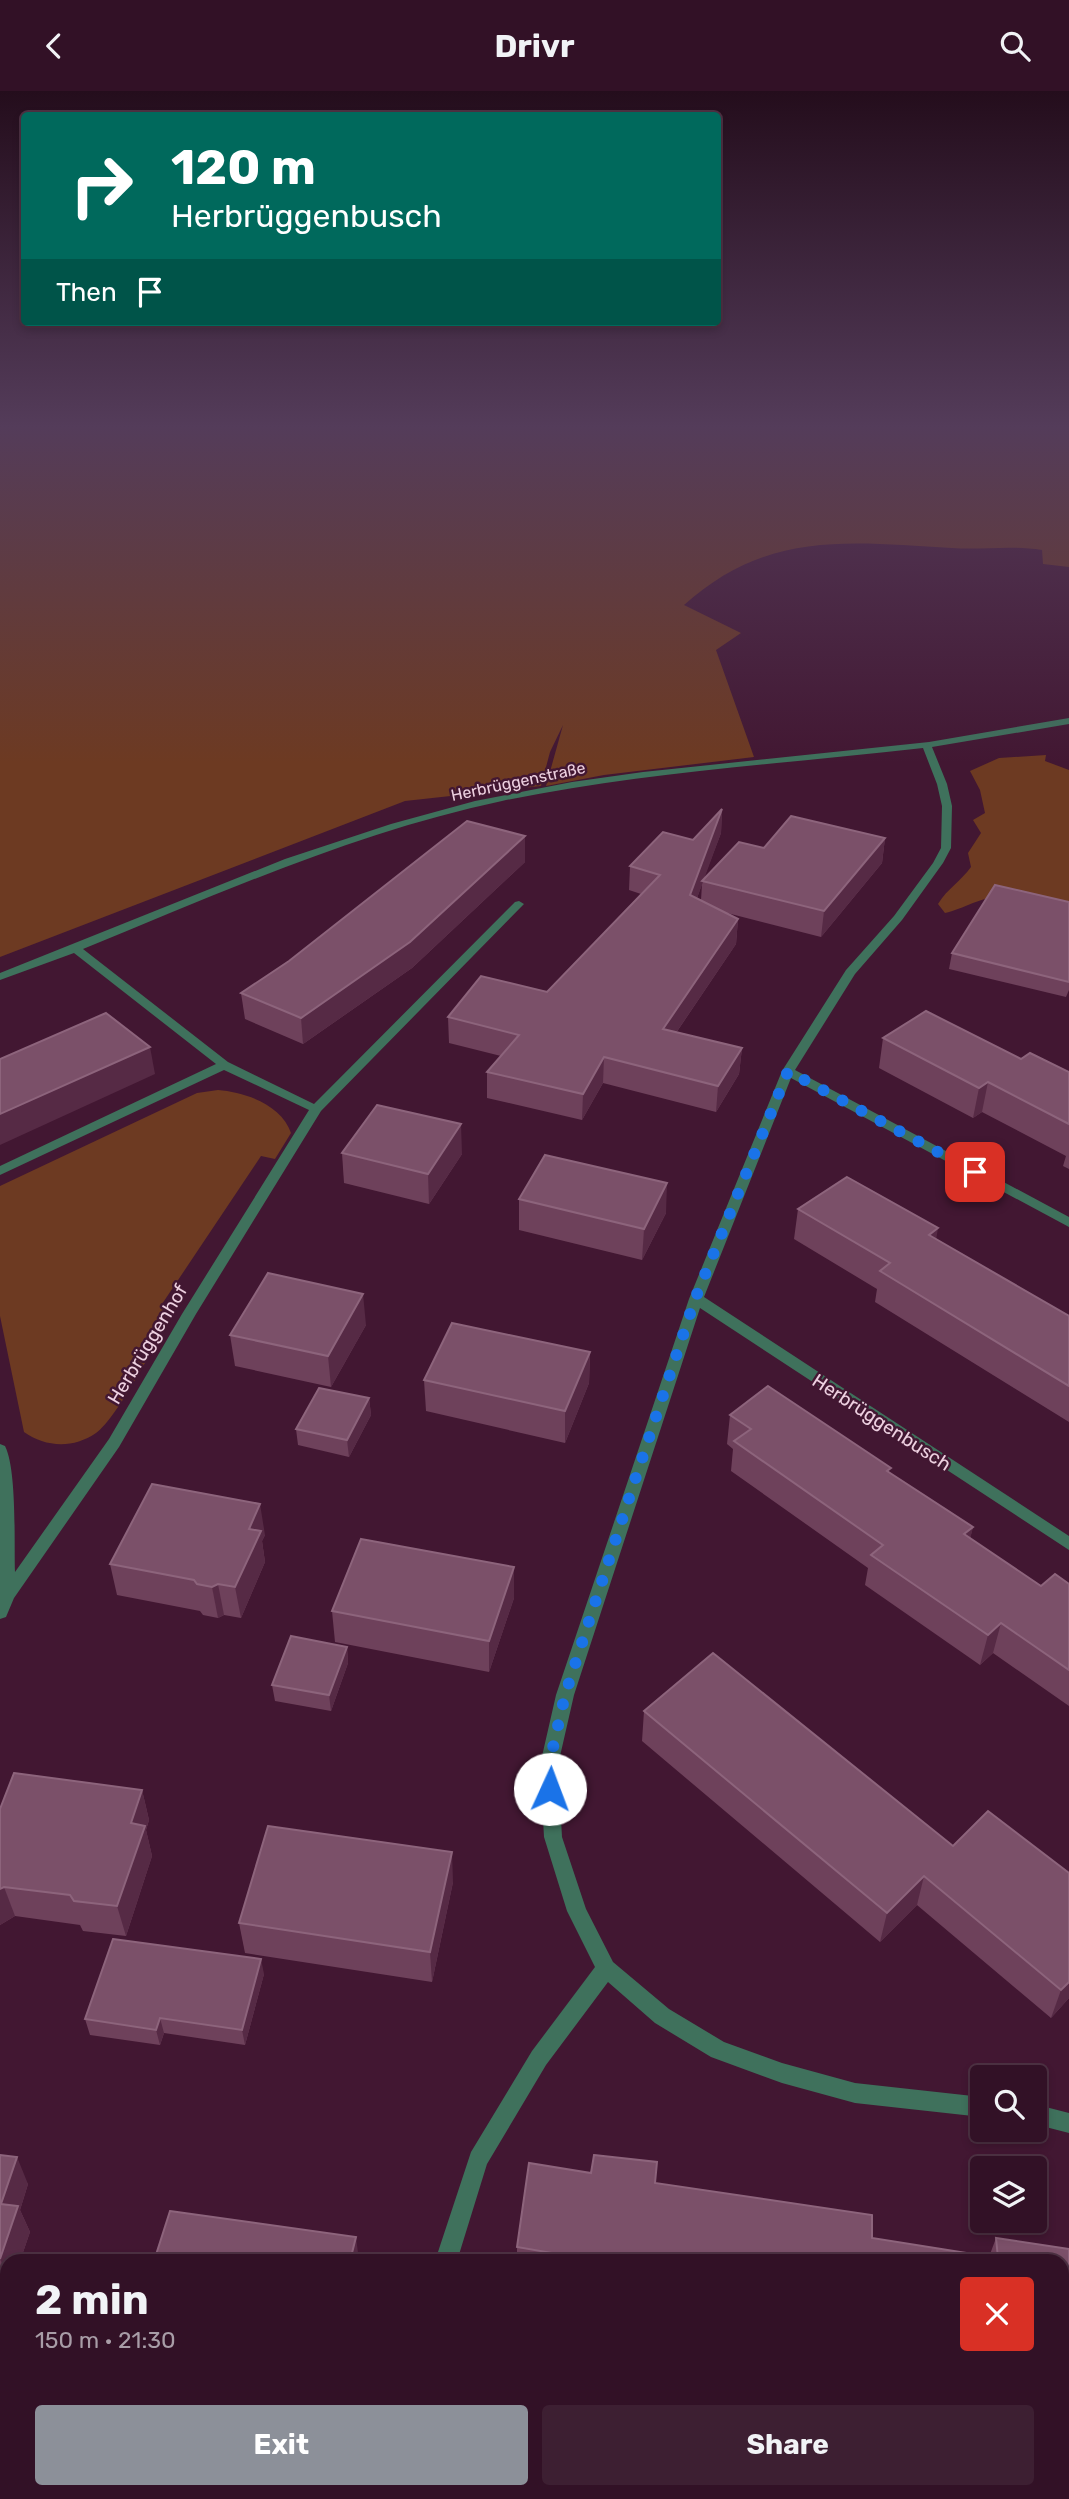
<!DOCTYPE html>
<html lang="en">
<head>
<meta charset="utf-8">
<style>
  :root { --surface:#321126; --page:#3d1f32; --text:#f1f3f6; --muted:#a89da7; --line:#4d3143; --accent:#8c9099 }
  body { margin:0; font-family:Rubik,sans-serif; background:var(--page); color:var(--text); height:100vh; display:flex; flex-direction:column; font-size:26px; white-space:nowrap }
  * { box-sizing:border-box; margin:0 }
  p { font-size:23px; color:var(--muted) }
  .icon { flex:none; width:38px; height:38px; fill:none; stroke:currentColor; stroke-width:2; stroke-linecap:round; stroke-linejoin:round }
  .map { position:relative; flex:1; overflow:hidden }
  .sheet { position:absolute; left:0px; top:2163px; width:1069px; height:245px; display:flex; flex-direction:column; background:var(--surface); border-radius:21px 21px 0 0; box-shadow:0 4px 10px #0003,0 0 0 2px var(--line) }
  .sheet>* { flex:none }
  .guide { position:absolute; left:21px; top:21px; width:700px; height:214px; border-radius:7px; box-shadow:0 4px 10px #0003,0 0 0 2px var(--line); background:#00695c; color:#fff; overflow:hidden }
  .controls { position:absolute; left:970px; top:1974px; display:grid; gap:14px }
  .controls a { display:grid; place-items:center; width:77px; height:77px; border-radius:7px; background:var(--surface); box-shadow:0 4px 10px #0003,0 0 0 2px var(--line); font-size:35px }
  .pin { position:absolute; display:grid; place-items:center; width:60px; height:60px; color:#fff; margin:-30px; border-radius:14px; box-shadow:0 4px 10px #0006 }
  .me { position:absolute; width:77px; margin:-38px; rotate:2deg; stroke-linejoin:round; filter:drop-shadow(0 0 5px #0008) }
  .turn { display:flex; align-items:center; gap:24px; height:147px; padding:0 35px; font-size:32px }
  .turn .icon { width:91px; height:91px; stroke-width:2.5 }
  .turn b { display:block; font-size:49px; line-height:60px }
  .then { display:flex; align-items:center; height:66px; padding:0 35px; background:#0003; gap:14px; font-size:26px }
  .round { display:grid; place-items:center; flex:none; width:74px; height:74px; border-radius:7px; background:var(--page) }
  .overview { display:flex; align-items:center; justify-content:space-between; height:119px; padding:0 35px }
  h1 { font-size:42px; font-weight:700; line-height:52px }
  .primary-button { display:flex; gap:14px; margin-top:auto; padding:14px 35px }
  .primary-button a { flex:1; height:80px; border-radius:7px; background:var(--accent); color:#fff; font-size:28px; font-weight:700; line-height:80px; text-align:center }
  .primary-button a+a { background:var(--page); color:var(--text) }
  header { display:flex; justify-content:space-between; align-items:center; height:91px; padding:0 35px; background:var(--surface); font-size:32px; font-weight:700 }
  .map>svg:first-child { display:block }
  .green { fill:#6d3a22 }
  .lines { fill:none; stroke-linecap:round; stroke-linejoin:round }
  .minor { fill:#3f715c; fill-rule:evenodd }
  .wall { fill:#6e415b; fill-rule:evenodd }
  .shaded-wall { fill:#562a45 }
  .building { fill:#7b5069; stroke:#8d647c; stroke-width:2 }
  .route { stroke:#1a73e8; stroke-width:12; stroke-dasharray:0 21.6 }
  .labels { text-anchor:middle; stroke-width:5; stroke-linejoin:round; paint-order:stroke }
  .far-street-label { font-size:16px; fill:#edd0e0; stroke:#421732 }
  .street-label { font-size:19px; fill:#edd0e0; stroke:#421732 }
</style>
</head>
<body>
<header><svg class="icon" aria-label="back" viewBox="0 0 24 24"><path d="M15 5l-7 7 7 7"/></svg>Drivr<svg class="icon" aria-label="search" viewBox="0 0 24 24"><circle cx="10" cy="10" r="6"/><path d="M15 15l6 6"/></svg></header>
<div class="map">
<svg width="1069" height="2408" viewBox="0 0 1069 2408">
  <rect width="100%" height="100%" fill="#421732"/>
  <!-- green -->
  <g class="green">
    <path d="M0,335H1069V476L1043,473L1042,459C1011,454 983,459 952,457C848,451 768,439 684,514L741,542L716,559L754,666L604,684L546,695L563,634L550,661L541,695L405,710L0,866Z"/>
    <path d="M1046,664L1045,670L1069,679V820C1048,815 1025,806 1003,805C985,804 963,818 945,822L938,813C947,798 961,790 971,776L968,762L981,742L973,729L985,722L980,699L970,680L999,667Z"/>
    <path d="M218,999C245,1001 282,1014 291,1042L275,1068L261,1065L160,1216L176,1218C159,1245 118,1327 96,1342C73,1358 45,1356 24,1341L0,1225V1095L197,1002Z"/>
  </g>
  <g class="lines">
    <!-- minor -->
    <g class="minor">
      <path d="M1069,627V633L932,656L947,693L952,715L951,757L943,772L902,829L855,883L795,979L1069,1126V1136L791,987L704,1206L1069,1445V1459L700,1217L574,1604L558,1674L562,1746L586,1818L613,1871L669,1918L724,1951L782,1972L855,1992L982,2006V2026L855,2012L782,1992L711,1966L655,1932L608,1891L546,1974L487,2073L457,2170H435L471,2061L532,1960L595,1876L567,1820L544,1746L540,1674L556,1604L689,1208L782,980L846,879L894,825L933,772L941,757L942,715L937,693L923,657C783,673 641,681 502,710C356,741 220,802 83,858L228,971L314,1013L515,811L519,810L524,813L321,1020L196,1223L119,1356L14,1507L6,1526L0,1528V1353L5,1355C17,1379 14,1451 15,1481L109,1348L182,1223L309,1019L224,979L0,1084V1075L216,973L74,862L0,889V882L285,768L391,733L475,710L572,691L643,681L929,651Z"/>
      <path d="M1034,2013L1069,2022V2042L1034,2033Z"/>
      <path d="M399,2401H423L422,2408H398Z"/>
    </g>
  </g>
  <!-- wall -->
  <g class="wall">
    <path d="M722,718L721,742L703,789L764,757L885,747L882,772L821,846L727,822L738,828L736,853L676,942L742,957L739,983L716,1021L603,992L582,1029L487,1007V981L501,965L449,952L448,926L547,901L641,803L629,799L630,775L693,749ZM702,793L701,809L697,807Z"/>
    <path d="M525,745V771L412,877L303,953L245,928L241,902Z"/>
    <path d="M1069,811V899L1066,906L949,878L952,862Z"/>
    <path d="M883,947L1021,968L1069,981V1078L1063,1075L1066,1065L982,1021L973,1027L879,977Z"/>
    <path d="M342,1062L462,1063L429,1113L344,1092Z"/>
    <path d="M519,1108L666,1122L642,1169L519,1139Z"/>
    <path d="M798,1118L936,1148L1069,1225V1331L875,1211L877,1198L794,1148Z"/>
    <path d="M366,1234L331,1296L235,1275L230,1244Z"/>
    <path d="M590,1261L589,1292L565,1352L426,1320L424,1289Z"/>
    <path d="M369,1307L371,1324L349,1366L298,1354L296,1338Z"/>
    <path d="M730,1324L890,1382L973,1436L970,1447L1041,1495L1069,1493V1615L993,1562L980,1574L865,1494L868,1477L731,1380L733,1358L727,1353Z"/>
    <path d="M265,1444L262,1450L265,1471L241,1527L224,1524L218,1527L203,1524L200,1520L117,1504L110,1473Z"/>
    <path d="M514,1476V1507L489,1581L335,1551L332,1520Z"/>
    <path d="M347,1556L348,1572L331,1620L275,1610L272,1594Z"/>
    <path d="M644,1620L953,1755L1069,1782V1907L1051,1927L917,1814L880,1851L642,1650Z"/>
    <path d="M142,1699L149,1729L146,1739L152,1765L126,1845L83,1840L80,1834L15,1825L0,1834V1718Z"/>
    <path d="M453,1791L432,1891L245,1862L239,1832Z"/>
    <path d="M264,1883L245,1954L164,1942L160,1954L90,1944L85,1928Z"/>
    <path d="M0,2064L28,2093L20,2119L30,2141L20,2170H7V2194L0,2193Z"/>
    <path d="M655,2092L872,2147L989,2166L996,2147L1069,2158V2280L1067,2279L1068,2311L1062,2322V2170H517V2156Z"/>
    <path d="M0,2288L7,2289V2398L0,2397Z"/>
    <path d="M107,2401H124L123,2404Z"/>
  </g>
  <!-- shaded-wall -->
  <g class="shaded-wall">
    <path d="M722,718L721,742L689,829L690,804Z"/>
    <path d="M525,745V771L412,877L303,953L301,927Z"/>
    <path d="M885,747L882,772L821,846L824,820Z"/>
    <path d="M738,828L736,853L661,964L663,938Z"/>
    <path d="M150,956L155,983L0,1054V1023Z"/>
    <path d="M742,957L739,983L716,1021L718,995Z"/>
    <path d="M604,966L603,992L582,1029L583,1003Z"/>
    <path d="M988,991L982,1021L973,1027L979,997Z"/>
    <path d="M461,1033L462,1063L429,1113L428,1083Z"/>
    <path d="M667,1092L666,1122L642,1169L644,1138Z"/>
    <path d="M938,1137L933,1168L929,1144Z"/>
    <path d="M363,1203L366,1234L331,1296L328,1265Z"/>
    <path d="M590,1261L589,1292L565,1352V1320Z"/>
    <path d="M369,1307L371,1324L349,1366L347,1349Z"/>
    <path d="M260,1413L265,1444L262,1450L265,1471L241,1527L235,1496L249,1438Z"/>
    <path d="M973,1436L966,1466L964,1443Z"/>
    <path d="M514,1476V1507L489,1581V1550Z"/>
    <path d="M218,1493L224,1524L218,1527L212,1496Z"/>
    <path d="M1001,1532L993,1562L980,1574L988,1544Z"/>
    <path d="M347,1556L348,1572L331,1620L329,1604Z"/>
    <path d="M142,1699L149,1729L146,1739L152,1765L126,1845L117,1815L131,1732Z"/>
    <path d="M452,1761L453,1791L432,1891L430,1861Z"/>
    <path d="M924,1785L917,1814L880,1851L887,1822Z"/>
    <path d="M4,1796L15,1825L0,1834V1798Z"/>
    <path d="M261,1868L264,1883L245,1954L242,1939Z"/>
    <path d="M1069,1891V1907L1051,1927L1061,1899Z"/>
    <path d="M160,1927L164,1942L160,1954L156,1939Z"/>
    <path d="M17,2066L28,2093L20,2119L30,2141L20,2170H7V2184L0,2168L1,2113Z"/>
    <path d="M356,2146L359,2170H350Z"/>
  </g>
  <!-- building -->
  <g class="building">
    <path d="M722,718L690,804L738,828L663,938L742,957L718,995L604,966L583,1003L487,981L519,944L448,926L481,885L547,901L660,784L630,775L663,741L693,749Z"/>
    <path d="M791,725L885,747L824,820L702,790L739,751L764,757Z"/>
    <path d="M467,730L525,745L410,851L301,927L241,902L289,870Z"/>
    <path d="M995,794L1069,811V891L952,862Z"/>
    <path d="M926,920L1021,968L1030,962L1069,981V1033L988,991L979,997L883,947Z"/>
    <path d="M106,922L150,956L0,1023V968Z"/>
    <path d="M377,1014L461,1033L428,1083L342,1062Z"/>
    <path d="M545,1064L667,1092L644,1138L519,1108Z"/>
    <path d="M847,1086L938,1137L929,1144L1069,1225V1295L880,1180L890,1172L798,1118Z"/>
    <path d="M268,1182L363,1203L328,1265L230,1244Z"/>
    <path d="M452,1232L590,1261L565,1320L424,1289Z"/>
    <path d="M768,1295L891,1377L887,1380L973,1436L964,1443L1041,1495L1055,1483L1069,1493V1579L1001,1532L988,1544L871,1464L883,1454L734,1350L751,1338L730,1324Z"/>
    <path d="M319,1297L369,1307L347,1349L296,1338Z"/>
    <path d="M152,1393L260,1413L249,1438L261,1440L235,1496L218,1493L212,1496L197,1493L194,1489L110,1473Z"/>
    <path d="M361,1448L514,1476L489,1550L332,1520Z"/>
    <path d="M291,1545L347,1556L329,1604L272,1594Z"/>
    <path d="M713,1562L953,1755L988,1720L1069,1782V1891L1061,1899L924,1785L887,1822L644,1620Z"/>
    <path d="M14,1682L142,1699L131,1732L145,1735L117,1815L74,1810L70,1804L4,1796L0,1798V1718Z"/>
    <path d="M268,1735L452,1761L430,1861L239,1832Z"/>
    <path d="M113,1848L261,1868L242,1939L160,1927L156,1939L85,1928Z"/>
    <path d="M0,2064L17,2066L1,2113L18,2115L0,2168Z"/>
    <path d="M594,2064L657,2071L655,2092L872,2124V2147L998,2167L996,2147L1069,2158V2255H1065L1068,2311L1062,2310V2170H580L581,2167L517,2156L529,2072L591,2082Z"/>
    <path d="M170,2120L356,2146L350,2170H154Z"/>
    <path d="M0,2288L7,2289V2387L0,2386Z"/>
  </g>
  <!-- sky -->
  <linearGradient id="sky" x2="0" y2="1"><stop stop-color="#240d1c"/><stop offset="0.5" stop-color="#543c5a"/><stop offset="1" stop-color="#543c5a" stop-opacity="0"/></linearGradient>
  <rect width="1069" height="672" fill="url(#sky)"/>
  <g class="lines">
    <!-- route -->
    <path class="route" d="M550,1698L549,1674L565,1604L636,1386L695,1208L788,980L975,1081"/>
  </g>
  <g class="labels">
    <!-- far-street labels -->
    <g class="far-street-label">
      <text transform="translate(518 690) rotate(-12)" y="6">Herbrüggenstraße</text>
    </g>
    <!-- street labels -->
    <g class="street-label">
      <text transform="translate(147 1253) rotate(-59)" y="7">Herbrüggenhof</text>
      <text transform="translate(882 1331) rotate(33)" y="7">Herbrüggenbusch</text>
    </g>
  </g>
</svg>
<div class="controls">
<a><svg class="icon" aria-label="search" viewBox="0 0 24 24"><circle cx="10" cy="10" r="6"/><path d="M15 15l6 6"/></svg></a>
<a><svg class="icon" aria-label="layers" viewBox="0 0 24 24"><path d="M12 4l9 5-9 5-9-5zM3 14l9 5 9-5"/></svg></a>
</div>
<div class="pin" style="left:975px;top:1081px;background:#d93025"><svg class="icon" aria-label="arrive" viewBox="0 0 24 24"><path d="M6 21V4h12l-3 4 3 4H6"/></svg></div>
<svg class="me" style="left:550px;top:1698px" viewBox="-20 -20 40 40"><circle r="19" fill="#fff"/><path d="M0-13L10 11 0 6-10 11z" fill="#1a73e8"/></svg>
<div class="guide">
<div class="turn"><svg class="icon" aria-label="right" viewBox="0 0 24 24"><path d="M7 20v-9h11M14 6l5 5-5 5"/></svg><div><b>120 m</b>Herbrüggenbusch</div></div>
<div class="then">Then<svg class="icon" aria-label="arrive" viewBox="0 0 24 24"><path d="M6 21V4h12l-3 4 3 4H6"/></svg></div>
</div>
<section class="sheet">
<div class="overview"><div><h1>2 min</h1><p>150 m · 21:30</p></div><a class="round" style="background:#d93025;color:#fff"><svg class="icon" aria-label="close" viewBox="0 0 24 24"><path d="M6 6l12 12M18 6L6 18"/></svg></a></div>
<div class="primary-button"><a>Exit</a><a>Share</a></div>
</section>
</div>
</body>
</html>
